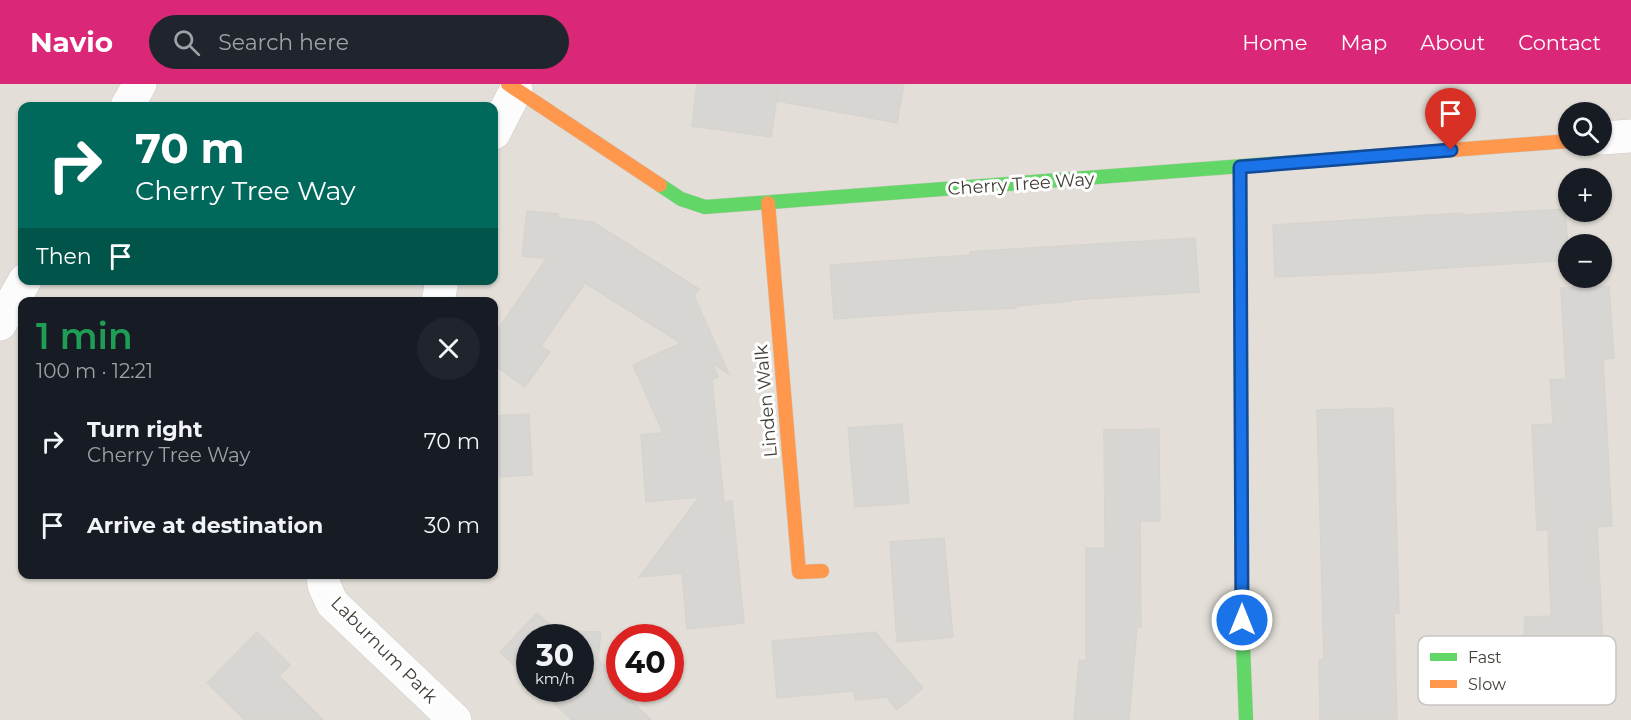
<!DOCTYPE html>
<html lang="en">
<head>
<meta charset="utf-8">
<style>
  :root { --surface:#171b24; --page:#20242c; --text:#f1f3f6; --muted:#9ea1a6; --accent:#db2777 }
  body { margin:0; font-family:Montserrat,sans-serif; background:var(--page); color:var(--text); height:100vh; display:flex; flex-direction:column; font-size:22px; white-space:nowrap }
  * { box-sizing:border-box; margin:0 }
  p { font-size:20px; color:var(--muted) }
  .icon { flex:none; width:33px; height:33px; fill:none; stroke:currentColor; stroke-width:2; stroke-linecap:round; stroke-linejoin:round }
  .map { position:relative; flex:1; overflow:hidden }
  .side { position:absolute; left:18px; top:213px; width:480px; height:282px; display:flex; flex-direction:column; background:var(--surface); border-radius:12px; box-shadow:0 2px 4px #0004 }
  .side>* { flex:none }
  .banner { position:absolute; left:18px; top:18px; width:480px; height:183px; border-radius:12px; box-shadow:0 2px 4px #0004; background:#00695c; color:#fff; overflow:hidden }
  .buttons { position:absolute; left:1558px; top:18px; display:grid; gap:12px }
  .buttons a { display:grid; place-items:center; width:54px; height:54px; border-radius:50%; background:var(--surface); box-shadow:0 2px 4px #0004; font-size:30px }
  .speed { position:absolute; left:516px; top:540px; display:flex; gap:12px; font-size:30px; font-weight:700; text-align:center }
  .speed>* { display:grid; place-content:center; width:78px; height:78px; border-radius:50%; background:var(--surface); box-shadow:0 2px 4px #0004; line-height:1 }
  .speed small { font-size:15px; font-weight:400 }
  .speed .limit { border:9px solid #d22; background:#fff; color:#111 }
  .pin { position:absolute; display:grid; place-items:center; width:51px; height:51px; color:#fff; margin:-62px -26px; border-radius:50% 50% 50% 0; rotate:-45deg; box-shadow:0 0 6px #0007 }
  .pin .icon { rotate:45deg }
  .me { position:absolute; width:66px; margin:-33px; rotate:0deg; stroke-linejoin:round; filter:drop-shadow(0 0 4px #0008) }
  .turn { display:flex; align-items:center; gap:21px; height:126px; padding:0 18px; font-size:27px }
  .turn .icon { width:78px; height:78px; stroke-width:2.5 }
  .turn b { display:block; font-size:42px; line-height:51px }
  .then { display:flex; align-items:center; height:57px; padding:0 18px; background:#0003; gap:12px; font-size:22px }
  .round { display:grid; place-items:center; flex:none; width:63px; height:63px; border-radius:32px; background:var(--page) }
  .summary { display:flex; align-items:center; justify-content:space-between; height:102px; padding:0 18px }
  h1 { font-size:36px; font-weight:600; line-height:45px; color:#1e9e55 }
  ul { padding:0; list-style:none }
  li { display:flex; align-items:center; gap:18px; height:84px; padding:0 18px }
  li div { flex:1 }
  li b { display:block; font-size:22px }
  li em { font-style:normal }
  header { display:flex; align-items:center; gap:36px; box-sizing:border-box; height:84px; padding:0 30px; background:var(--accent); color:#fff }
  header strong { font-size:28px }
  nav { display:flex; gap:33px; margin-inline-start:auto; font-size:21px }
  .search { width:420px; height:54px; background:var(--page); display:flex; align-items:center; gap:15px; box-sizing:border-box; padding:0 21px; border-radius:33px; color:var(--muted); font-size:22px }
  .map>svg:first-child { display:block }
  .residential { fill:#e3dfd8; fill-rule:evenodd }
  .building { fill:#d8d6d2; stroke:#d7d4cf; stroke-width:1.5 }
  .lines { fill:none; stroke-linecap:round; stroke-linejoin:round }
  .street-casing { stroke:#cdcbc7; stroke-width:34 }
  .fast-casing { stroke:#cdcac1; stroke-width:15 }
  .slow-casing { stroke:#cdcac1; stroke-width:15 }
  .street { stroke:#fdfcfc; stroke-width:33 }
  .fast { stroke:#63d668; stroke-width:14 }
  .slow { stroke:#ff974d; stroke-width:14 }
  .route-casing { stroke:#114b97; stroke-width:15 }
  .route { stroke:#1a73e8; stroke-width:10 }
  .labels { text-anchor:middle; stroke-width:6; stroke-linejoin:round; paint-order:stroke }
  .street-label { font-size:18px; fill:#433e37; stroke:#fff }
  .key { fill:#fff; stroke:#c7c5c3; stroke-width:1.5 }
  .key-label { font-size:16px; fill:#433e37 }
</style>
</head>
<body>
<header>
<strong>Navio</strong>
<div class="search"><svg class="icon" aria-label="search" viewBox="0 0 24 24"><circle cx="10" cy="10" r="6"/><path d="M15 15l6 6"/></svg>Search here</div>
<nav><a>Home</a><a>Map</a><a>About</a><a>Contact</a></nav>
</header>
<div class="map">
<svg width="1631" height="636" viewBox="0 0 1631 636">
  <rect width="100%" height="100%" fill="#efede9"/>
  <!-- residential -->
  <path class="residential" d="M0,0H1631V636H0ZM22,22H494V196H22ZM1569,28H1602V62H1569ZM1569,94H1602V128H1569ZM1569,160H1602V194H1569ZM22,218H494V490H22ZM530,554H580V604H530ZM620,554H670V604H620Z"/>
  <!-- building -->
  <g class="building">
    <path d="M697,0H904L897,39L777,17L779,1L771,53L692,42Z"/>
    <path d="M1565,125L1569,176L1370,189L1275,193L1273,141L1463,129V131Z"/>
    <path d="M527,127L558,130V134L593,138L699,205L694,212L729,290L712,279L718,293L712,296L724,418L732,417L744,539L687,545L682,489L639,493L699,413L646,418L641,351L663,349L633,281L681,259L585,199L541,262L550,268L525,303L494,281V251L547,174L522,172Z"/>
    <path d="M1195,154L1199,208L1071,216V217L1016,222V224L944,227L834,235L830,181L971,171L970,168L1011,165Z"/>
    <path d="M1609,202L1614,274L1603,275L1612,442L1597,443L1604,583H1596L1598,620L1524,555L1525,533L1551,532L1548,446H1537L1532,341L1553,340L1550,296L1566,295L1561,204Z"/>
    <path d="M1393,324L1399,529H1394L1397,636H1320L1319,576L1324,575L1317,326Z"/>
    <path d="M529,330L532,391L494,393V332Z"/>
    <path d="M902,340L909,419L855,423L848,344Z"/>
    <path d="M1159,345L1160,437H1140L1141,543H1137L1129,636H1074L1079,576L1086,577V464H1105L1104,346Z"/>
    <path d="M944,454L953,553L897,558L890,458Z"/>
    <path d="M537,529L557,547L601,548L598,575L617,592L612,598L651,636H572L538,604H580V554H530V596L500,568Z"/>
    <path d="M257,548L290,581L279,592L323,636H245L207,599Z"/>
    <path d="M875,548L923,604L897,626L887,613L855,616L854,607L777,614L772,557Z"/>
  </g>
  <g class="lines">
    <!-- street casing -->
    <g class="street-casing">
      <g id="street">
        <path d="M127,22L140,0"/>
        <path d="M494,49L516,6"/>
        <path d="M1602,54L1631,52"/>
        <path d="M438,218L442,196"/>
        <path d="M0,240L25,196"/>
        <path d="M323,490L324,501L332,519L455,636"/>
      </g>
    </g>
    <!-- fast casing -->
    <g class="fast-casing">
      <g id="fast">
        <path d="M1240,83L1242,536L1246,636"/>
        <path d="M660,101L681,115L705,123L1375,72"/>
      </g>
    </g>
    <!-- slow casing -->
    <g class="slow-casing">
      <g id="slow">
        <path d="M508,0L660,101"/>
        <path d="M1375,72L1569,57"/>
        <path d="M768,119L799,488L822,487"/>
      </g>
    </g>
    <!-- street -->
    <use href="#street" class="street"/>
    <!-- fast -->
    <use href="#fast" class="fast"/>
    <!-- slow -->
    <use href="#slow" class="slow"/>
  </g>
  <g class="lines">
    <!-- route casing -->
    <g class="route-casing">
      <path id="route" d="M1242,536L1240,83L1451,66"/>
    </g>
    <!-- route -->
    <use href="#route" class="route"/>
  </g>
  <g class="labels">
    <!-- street labels -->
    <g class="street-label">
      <text transform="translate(1021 100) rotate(-4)" y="6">Cherry Tree Way</text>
      <text transform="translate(766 317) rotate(-95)" y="6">Linden Walk</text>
      <text transform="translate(384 566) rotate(45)" y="6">Laburnum Park</text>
    </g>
  </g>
  <!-- legend -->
  <rect x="1418" y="552" width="198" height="69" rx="9" class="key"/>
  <rect x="1430" y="569" width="27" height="8" fill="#63d668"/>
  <rect x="1430" y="596" width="27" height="8" fill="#ff974d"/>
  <g class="key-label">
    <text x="1468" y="579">Fast</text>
    <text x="1468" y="606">Slow</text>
  </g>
</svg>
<div class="buttons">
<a><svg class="icon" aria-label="search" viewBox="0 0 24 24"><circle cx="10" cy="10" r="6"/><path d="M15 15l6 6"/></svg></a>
<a>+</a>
<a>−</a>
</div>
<div class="speed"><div>30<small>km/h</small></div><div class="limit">40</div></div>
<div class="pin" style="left:1451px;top:66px;background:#d93025"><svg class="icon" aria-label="arrive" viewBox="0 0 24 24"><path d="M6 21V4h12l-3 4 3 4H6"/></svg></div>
<svg class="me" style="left:1242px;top:536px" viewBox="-20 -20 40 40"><circle r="17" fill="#1a73e8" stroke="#fff" stroke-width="3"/><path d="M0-11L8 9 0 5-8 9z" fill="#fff"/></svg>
<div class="banner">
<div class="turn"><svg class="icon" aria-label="right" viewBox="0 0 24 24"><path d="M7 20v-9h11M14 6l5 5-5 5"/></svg><div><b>70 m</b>Cherry Tree Way</div></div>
<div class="then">Then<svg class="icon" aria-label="arrive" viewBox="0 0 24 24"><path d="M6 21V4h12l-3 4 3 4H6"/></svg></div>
</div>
<section class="side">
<div class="summary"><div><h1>1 min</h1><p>100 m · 12:21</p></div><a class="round"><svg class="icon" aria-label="close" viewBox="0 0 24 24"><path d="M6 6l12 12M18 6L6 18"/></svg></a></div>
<ul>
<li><svg class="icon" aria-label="right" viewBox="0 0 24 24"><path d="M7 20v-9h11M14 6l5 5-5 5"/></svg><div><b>Turn right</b><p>Cherry Tree Way</p></div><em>70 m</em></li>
<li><svg class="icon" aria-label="arrive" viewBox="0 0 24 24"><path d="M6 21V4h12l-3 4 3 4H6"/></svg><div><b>Arrive at destination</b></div><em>30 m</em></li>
</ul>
</section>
</div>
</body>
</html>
